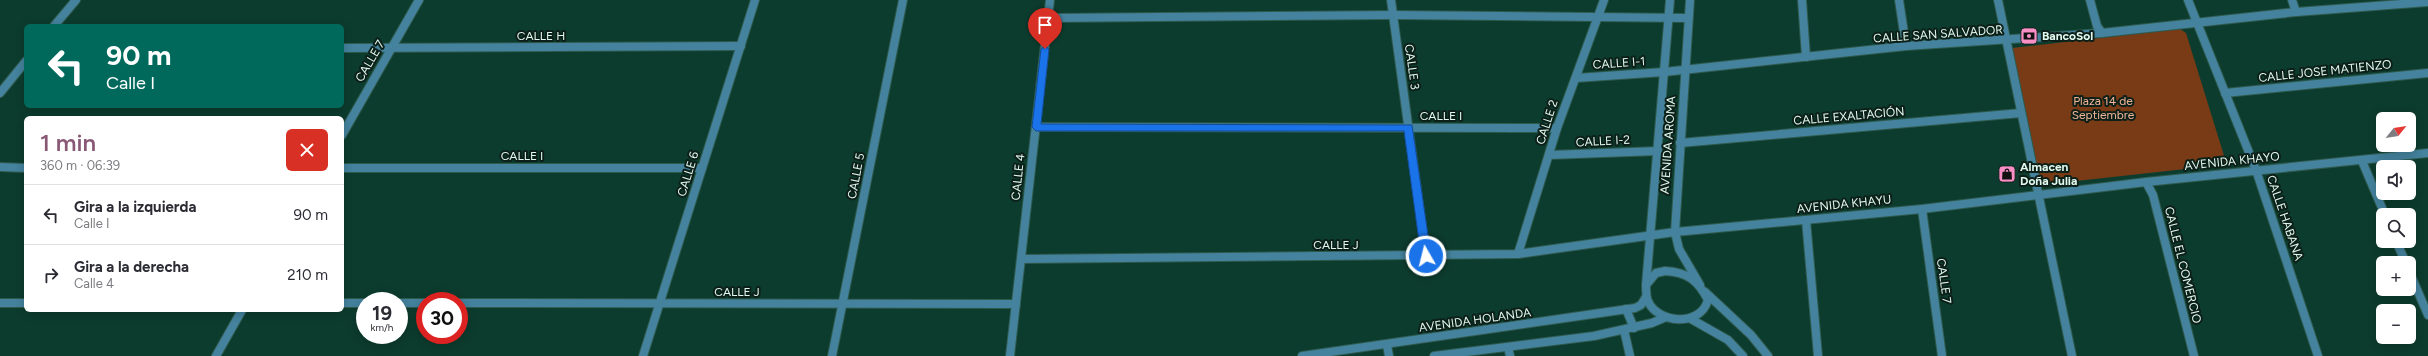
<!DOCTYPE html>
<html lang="es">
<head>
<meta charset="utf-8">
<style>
  :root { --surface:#fff; --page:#f7f7f7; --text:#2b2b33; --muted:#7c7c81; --line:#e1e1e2; --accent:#885875 }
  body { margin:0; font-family:Figtree,sans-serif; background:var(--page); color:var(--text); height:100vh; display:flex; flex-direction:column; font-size:15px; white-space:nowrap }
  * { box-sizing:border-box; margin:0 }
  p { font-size:13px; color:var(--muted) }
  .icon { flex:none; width:22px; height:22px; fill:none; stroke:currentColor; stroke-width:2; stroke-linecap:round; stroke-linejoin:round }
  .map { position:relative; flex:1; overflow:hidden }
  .side { position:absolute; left:24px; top:116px; width:320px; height:196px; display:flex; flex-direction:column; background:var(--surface); border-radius:6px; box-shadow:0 2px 10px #0003 }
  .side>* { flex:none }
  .guide { position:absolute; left:24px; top:24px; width:320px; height:84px; border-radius:6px; box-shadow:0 2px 10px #0003; background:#00695c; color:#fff; overflow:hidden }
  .needle { width:26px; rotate:60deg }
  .buttons { position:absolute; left:2376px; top:112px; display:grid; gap:8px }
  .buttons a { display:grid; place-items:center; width:40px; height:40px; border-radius:6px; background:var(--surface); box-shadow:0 2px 10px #0003; font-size:20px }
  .speed { position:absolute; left:356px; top:292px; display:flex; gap:8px; font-size:20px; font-weight:700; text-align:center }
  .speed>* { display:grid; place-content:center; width:52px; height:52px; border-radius:50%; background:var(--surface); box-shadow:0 2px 10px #0003; line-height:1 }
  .speed small { font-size:10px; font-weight:400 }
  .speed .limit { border:6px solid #d22; background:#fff; color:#111 }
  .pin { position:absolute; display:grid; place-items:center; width:34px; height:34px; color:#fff; margin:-41px -17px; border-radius:50% 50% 50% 0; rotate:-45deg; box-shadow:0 0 4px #0007 }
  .pin .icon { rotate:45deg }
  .me { position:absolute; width:44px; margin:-22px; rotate:352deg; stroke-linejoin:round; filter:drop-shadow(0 0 3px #0008) }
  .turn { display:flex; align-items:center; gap:14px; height:84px; padding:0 16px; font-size:18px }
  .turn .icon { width:52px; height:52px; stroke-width:2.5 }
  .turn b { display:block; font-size:28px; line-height:34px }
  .round { display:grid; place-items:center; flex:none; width:42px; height:42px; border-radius:6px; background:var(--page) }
  .head { display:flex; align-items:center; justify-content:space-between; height:68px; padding:0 16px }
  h1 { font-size:24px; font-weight:600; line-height:30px; color:var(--accent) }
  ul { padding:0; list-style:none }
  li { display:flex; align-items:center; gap:12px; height:60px; padding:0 16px; border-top:1px solid var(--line) }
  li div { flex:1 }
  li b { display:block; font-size:15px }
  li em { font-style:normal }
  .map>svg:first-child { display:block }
  .green { fill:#783b15 }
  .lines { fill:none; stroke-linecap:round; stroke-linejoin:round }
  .minor-casing { stroke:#2e5a4d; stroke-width:10 }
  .tertiary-casing { stroke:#2e5a4d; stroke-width:10 }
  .minor { stroke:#44829d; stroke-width:8 }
  .tertiary { stroke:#44829d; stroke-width:8 }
  .route { fill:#1a73e8; stroke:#114b97 }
  .labels { text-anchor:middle; stroke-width:4; stroke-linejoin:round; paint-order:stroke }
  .street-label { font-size:12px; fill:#e1f9ef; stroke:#0c1f18 }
  .poi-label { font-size:12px; font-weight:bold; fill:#e1f9ef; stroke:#0c1f18; text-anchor:start }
  .park-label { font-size:12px; fill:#f0b597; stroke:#0c1f18 }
</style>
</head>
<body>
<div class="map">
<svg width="2428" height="356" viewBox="0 0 2428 356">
  <rect width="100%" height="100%" fill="#0c3c2e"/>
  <!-- green -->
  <path class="green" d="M2180,29L2186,33L2226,162L2222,165L2049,184L2040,182L2012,48Z"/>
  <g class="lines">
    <!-- minor casing -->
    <g class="minor-casing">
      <g id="minor">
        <path d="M1391,0L1426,256"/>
        <path d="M1802,0L1806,57"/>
        <path d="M1899,0L1906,46"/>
        <path d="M1998,0L2072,356"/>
        <path d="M2090,0L2097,26L2102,33"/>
        <path d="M2188,0L2256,170L2318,356"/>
        <path d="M2292,0L2296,12"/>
        <path d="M1048,18L1393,15L1688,18"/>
        <path d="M54,26L76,0"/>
        <path d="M342,48L741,46"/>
        <path d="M1576,78L1664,72L1906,46L2102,33L2296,12L2428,2"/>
        <path d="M0,93L26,61"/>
        <path d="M2225,93L2428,73"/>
        <path d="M1036,127L1557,128"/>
        <path d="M342,135L419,0"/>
        <path d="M1680,143L2021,113"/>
        <path d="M1549,155L1658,151"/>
        <path d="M2362,161L2385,215"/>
        <path d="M0,167L26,168"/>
        <path d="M342,168H702"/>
        <path d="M2146,182L2153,195L2194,356"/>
        <path d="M1922,209L1942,356"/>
        <path d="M1806,220L1818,356"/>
        <path d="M2396,241L2406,263"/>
        <path d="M1518,254L1557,128L1604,0"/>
        <path d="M1021,259L1518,254L1675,232L1922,209L2146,182L2428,153"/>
        <path d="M2409,271L2428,315"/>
        <path d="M0,303H26"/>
        <path d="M342,303H365"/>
        <path d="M399,303H425"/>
        <path d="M459,303L1016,304"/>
        <path d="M1624,330L1630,356"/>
        <path d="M1387,345L1389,356"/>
        <path d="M1508,347L1510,356"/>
        <path d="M216,356L242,310"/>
        <path d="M643,356L755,0"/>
        <path d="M832,356L903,0"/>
        <path d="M1010,356L1050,0"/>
      </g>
    </g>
    <!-- tertiary casing -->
    <g class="tertiary-casing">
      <g id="tertiary">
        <path d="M1690,0L1675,232L1679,249L1700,285"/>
        <path d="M1665,271C1687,272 1698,280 1708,300C1700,328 1657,323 1648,301C1646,297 1646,290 1646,285L1656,273Z"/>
        <path d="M1646,285L1670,0"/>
        <path d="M1705,292L1751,335L1768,356"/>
        <path d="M1626,309L1634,328"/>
        <path d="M1691,319L1728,340L1743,356"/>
        <path d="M1302,356L1635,308L1641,305L1646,297"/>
        <path d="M1434,356L1594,336L1652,323L1666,317"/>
      </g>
    </g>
    <!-- minor -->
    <use href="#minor" class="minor"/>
    <!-- tertiary -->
    <use href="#tertiary" class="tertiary"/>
  </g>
  <!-- route -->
  <path class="route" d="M1045,46L1049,49L1041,124L1412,125L1431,256L1429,259H1423L1421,256L1404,131H1036L1032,127L1041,49Z"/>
  <!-- icons -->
  <defs>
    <g id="bank-square" transform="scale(0.9)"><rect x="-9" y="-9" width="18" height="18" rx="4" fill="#fa8fc6" stroke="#0c1f18"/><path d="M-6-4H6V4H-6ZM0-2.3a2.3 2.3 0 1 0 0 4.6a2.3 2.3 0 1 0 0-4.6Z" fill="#111"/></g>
    <g id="shop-square" transform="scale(0.9)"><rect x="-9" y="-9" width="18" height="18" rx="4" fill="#fa8fc6" stroke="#0c1f18"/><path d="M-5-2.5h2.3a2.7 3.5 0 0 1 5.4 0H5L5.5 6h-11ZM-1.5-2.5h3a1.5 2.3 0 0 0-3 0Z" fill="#111"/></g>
  </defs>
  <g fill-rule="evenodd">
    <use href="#bank-square" x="2029" y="36"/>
    <use href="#shop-square" x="2007" y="174"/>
  </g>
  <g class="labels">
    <!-- street labels -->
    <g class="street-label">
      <text transform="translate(1938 34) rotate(-4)" y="4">CALLE SAN SALVADOR</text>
      <text x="541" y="40">CALLE H</text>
      <text transform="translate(370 61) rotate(-60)" y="4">CALLE 7</text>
      <text transform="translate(1619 63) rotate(-4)" y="4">CALLE I-1</text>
      <text transform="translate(1412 67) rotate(82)" y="4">CALLE 3</text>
      <text transform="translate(2325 71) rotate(-6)" y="4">CALLE JOSE MATIENZO</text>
      <text x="1441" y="120">CALLE I</text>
      <text transform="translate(1849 116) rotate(-5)" y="4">CALLE EXALTACIÓN</text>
      <text transform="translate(1547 122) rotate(-72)" y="4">CALLE 2</text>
      <text transform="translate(1603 141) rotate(-3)" y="4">CALLE I-2</text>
      <text transform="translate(1668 145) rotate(-86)" y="4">AVENIDA AROMA</text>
      <text x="522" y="160">CALLE I</text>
      <text transform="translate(2232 161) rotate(-6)" y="4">AVENIDA KHAYO</text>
      <text transform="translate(688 174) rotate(-73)" y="4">CALLE 6</text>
      <text transform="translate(856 176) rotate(-79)" y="4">CALLE 5</text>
      <text transform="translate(1018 177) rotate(-84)" y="4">CALLE 4</text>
      <text transform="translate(1844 204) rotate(-6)" y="4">AVENIDA KHAYU</text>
      <text transform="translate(2285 218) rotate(71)" y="4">CALLE HABANA</text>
      <text x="1336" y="249">CALLE J</text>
      <text transform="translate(2183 265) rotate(76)" y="4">CALLE EL COMERCIO</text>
      <text transform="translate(1944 281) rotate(82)" y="4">CALLE 7</text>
      <text x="737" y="296">CALLE J</text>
      <text transform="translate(1475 320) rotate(-8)" y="4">AVENIDA HOLANDA</text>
    </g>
    <!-- poi labels -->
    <g class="poi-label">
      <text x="2042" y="40">BancoSol</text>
      <text x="2020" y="171">Almacen<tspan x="2020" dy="14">Doña Julia</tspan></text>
    </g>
    <!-- park labels -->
    <g class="park-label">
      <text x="2103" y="105">Plaza 14 de<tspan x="2103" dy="14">Septiembre</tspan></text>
    </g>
  </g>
</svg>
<div class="buttons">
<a><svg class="needle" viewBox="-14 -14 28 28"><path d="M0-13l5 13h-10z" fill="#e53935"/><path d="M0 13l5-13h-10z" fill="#7c7c81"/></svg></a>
<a><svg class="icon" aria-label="sound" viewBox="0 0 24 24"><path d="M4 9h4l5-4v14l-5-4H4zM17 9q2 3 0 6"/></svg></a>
<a><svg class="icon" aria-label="search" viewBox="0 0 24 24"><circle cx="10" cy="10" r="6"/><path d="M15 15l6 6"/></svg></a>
<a>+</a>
<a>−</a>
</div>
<div class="speed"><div>19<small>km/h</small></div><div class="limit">30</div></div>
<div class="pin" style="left:1045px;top:49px;background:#d93025"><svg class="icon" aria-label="arrive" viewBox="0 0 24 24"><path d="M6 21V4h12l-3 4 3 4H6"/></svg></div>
<svg class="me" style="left:1426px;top:256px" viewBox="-20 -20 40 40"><circle r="17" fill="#1a73e8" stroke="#fff" stroke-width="3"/><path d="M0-11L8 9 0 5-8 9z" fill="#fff"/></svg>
<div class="guide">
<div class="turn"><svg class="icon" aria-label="left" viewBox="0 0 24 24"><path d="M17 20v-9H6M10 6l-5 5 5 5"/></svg><div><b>90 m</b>Calle I</div></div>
</div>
<section class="side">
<div class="head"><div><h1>1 min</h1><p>360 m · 06:39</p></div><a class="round" style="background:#d93025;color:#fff"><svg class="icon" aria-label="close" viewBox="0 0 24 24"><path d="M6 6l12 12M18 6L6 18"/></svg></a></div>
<ul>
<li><svg class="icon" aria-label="left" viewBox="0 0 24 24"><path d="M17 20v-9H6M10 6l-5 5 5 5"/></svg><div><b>Gira a la izquierda</b><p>Calle I</p></div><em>90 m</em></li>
<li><svg class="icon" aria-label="right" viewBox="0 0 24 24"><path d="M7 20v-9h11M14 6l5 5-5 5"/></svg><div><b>Gira a la derecha</b><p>Calle 4</p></div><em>210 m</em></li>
</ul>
</section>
</div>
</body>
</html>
